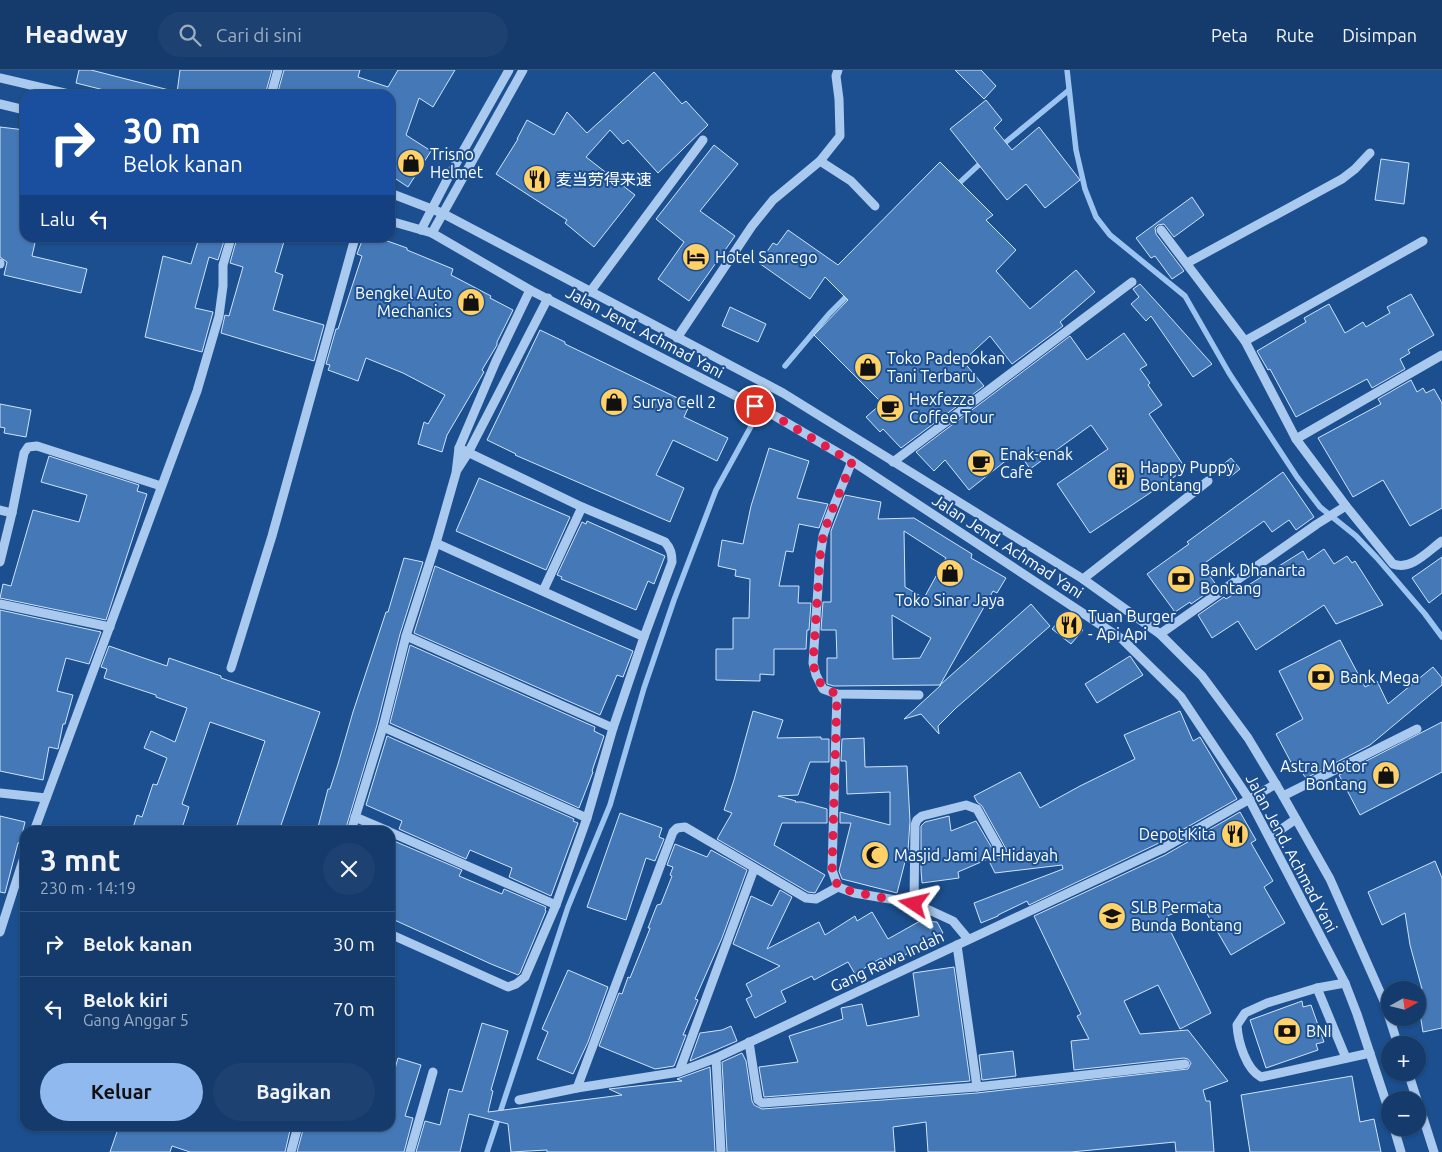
<!DOCTYPE html>
<html lang="id">
<head>
<meta charset="utf-8">
<style>
  :root { --surface:#143b6b; --page:#1d4271; --text:#f1f3f6; --muted:#9dadc1; --line:#33557e; --accent:#90b9f0 }
  body { margin:0; font-family:Ubuntu,"Noto Sans SC",sans-serif; background:var(--page); color:var(--text); height:100vh; display:flex; flex-direction:column; font-size:19px; white-space:nowrap }
  * { box-sizing:border-box; margin:0 }
  p { font-size:16px; color:var(--muted) }
  .icon { flex:none; width:28px; height:28px; fill:none; stroke:currentColor; stroke-width:2; stroke-linecap:round; stroke-linejoin:round }
  .map { position:relative; flex:1; overflow:hidden }
  .side { position:absolute; left:20px; top:756px; width:375px; height:305px; display:flex; flex-direction:column; background:var(--surface); border-radius:15px; box-shadow:0 1px 4px #0004,0 0 0 1px var(--line) }
  .side>* { flex:none }
  .guide { position:absolute; left:20px; top:20px; width:375px; height:152px; border-radius:15px; box-shadow:0 1px 4px #0004,0 0 0 1px var(--line); background:#1a4fa0; color:#fff; overflow:hidden }
  .needle { width:32px; rotate:82deg }
  .controls { position:absolute; left:1381px; top:911px; display:grid; gap:10px }
  .controls a { display:grid; place-items:center; width:45px; height:45px; border-radius:50%; background:var(--surface); box-shadow:0 1px 4px #0004,0 0 0 1px var(--line); font-size:25px }
  .pin { position:absolute; display:grid; place-items:center; width:42px; height:42px; color:#fff; margin:-21px; border:2px solid #fff; border-radius:50%; box-shadow:0 1px 5px #0007 }
  .me { position:absolute; width:55px; margin:-28px; rotate:280deg; stroke-linejoin:round; filter:drop-shadow(0 0 4px #0008) }
  .turn { display:flex; align-items:center; gap:18px; height:105px; padding:0 20px; font-size:22px }
  .turn .icon { width:65px; height:65px; stroke-width:2.5 }
  .turn b { display:block; font-size:35px; line-height:42px }
  .then { display:flex; align-items:center; height:48px; padding:0 20px; background:#0003; gap:10px; font-size:19px }
  .round { display:grid; place-items:center; flex:none; width:52px; height:52px; border-radius:26px; background:var(--page) }
  .summary { display:flex; align-items:center; justify-content:space-between; height:85px; padding:0 20px }
  h1 { font-size:30px; font-weight:700; line-height:38px }
  .button { display:flex; gap:10px; margin-top:auto; padding:10px 20px }
  .button a { flex:1; height:58px; border-radius:30px; background:var(--accent); color:#111; font-size:20px; font-weight:700; line-height:58px; text-align:center }
  .button a+a { background:var(--page); color:var(--text) }
  ul { padding:0; list-style:none }
  li { display:flex; align-items:center; gap:15px; height:65px; padding:0 20px; border-top:1px solid var(--line) }
  li div { flex:1 }
  li b { display:block; font-size:19px }
  li em { font-style:normal }
  header { display:flex; align-items:center; gap:30px; box-sizing:border-box; height:70px; padding:0 25px; background:var(--surface); border-bottom:1px solid var(--line) }
  header strong { font-size:24px }
  nav { display:flex; gap:28px; margin-inline-start:auto; font-size:18px }
  .search { width:350px; height:45px; background:var(--page); display:flex; align-items:center; gap:12px; box-sizing:border-box; padding:0 18px; border-radius:28px; color:var(--muted); font-size:19px }
  .map>svg:first-child { display:block }
  .lines { fill:none; stroke-linecap:round; stroke-linejoin:round }
  .stream { stroke:#9cc4f0; stroke-width:5.5 }
  .building { fill:#4478b7; stroke:#cfe3fa; fill-rule:evenodd }
  .minor { stroke:#a9c9ee; stroke-width:9 }
  .route { stroke:#e11d48; stroke-width:9; stroke-dasharray:0 16.2 }
  .labels { text-anchor:middle; stroke-width:4; stroke-linejoin:round; paint-order:stroke }
  .poi-label { font-size:16px; fill:#fff; stroke:#1b4f8f; text-anchor:start }
  .street-label { font-size:16px; fill:#fff; stroke:#1b4f8f }
</style>
</head>
<body>
<header>
<strong>Headway</strong>
<div class="search"><svg class="icon" aria-label="search" viewBox="0 0 24 24"><circle cx="10" cy="10" r="6"/><path d="M15 15l6 6"/></svg>Cari di sini</div>
<nav><a>Peta</a><a>Rute</a><a>Disimpan</a></nav>
</header>
<div class="map">
<svg width="1442" height="1082" viewBox="0 0 1442 1082">
  <rect width="100%" height="100%" fill="#1b4f8f"/>
  <g class="lines">
    <!-- stream -->
    <g class="stream">
      <path d="M1067,0L1076,80L1085,119L1096,147L1110,165L1185,226L1229,303L1297,407L1320,437L1356,466L1377,488L1425,544L1442,567"/>
      <path d="M1001,76L1069,20"/>
      <path d="M956,116L984,90"/>
      <path d="M785,296L829,244L851,222"/>
      <path d="M487,1082L568,837L610,735L644,618L674,530L716,420L755,349"/>
    </g>
  </g>
  <!-- building -->
  <g class="building">
    <path d="M79,0H91L169,20L168,25H124L76,13Z"/>
    <path d="M180,0H272L265,25H191L177,23Z"/>
    <path d="M284,0H360L358,7L388,17L398,0H455L433,37L419,28L406,65L431,81L408,117L390,105V25H277Z"/>
    <path d="M955,0H981L996,16L984,29Z"/>
    <path d="M654,2L682,34L686,31L708,55L658,103L628,70L623,74L610,60L586,87L635,125L594,177L565,153L567,150L496,104L518,69H517L527,50L554,65L567,42L587,63Z"/>
    <path d="M986,30L1002,50L994,58L1012,80L1039,57L1080,110L1045,138L1026,114L1007,130L950,59Z"/>
    <path d="M0,57L25,60V168H36L32,186L87,199L81,223L4,205L7,192L0,187Z"/>
    <path d="M714,75L738,94L700,141L735,166L689,231L658,209L684,172L656,149Z"/>
    <path d="M1381,89L1409,93L1404,134L1375,130Z"/>
    <path d="M940,92L993,145L986,150L1016,180L996,201L1030,239L1076,200L1095,222L1060,252L1063,256L1012,294L990,266L963,291L984,316L901,378L883,359L880,362L866,347L882,333L814,265L848,230L825,207L810,229L759,193L773,173L777,175L788,160L838,195Z"/>
    <path d="M1192,127L1204,145L1174,167L1164,154L1158,155L1155,158L1156,164L1184,201L1172,209L1155,186L1151,188L1136,168Z"/>
    <path d="M199,168H225L218,190L209,187L195,238L213,242L202,282L145,267L163,186L191,194Z"/>
    <path d="M237,168H285L275,202L283,205L273,240L324,255L314,291L221,263L225,245L229,246L243,197L230,193Z"/>
    <path d="M363,168H379L407,178V180L453,199L451,205L491,226L490,228L513,240L497,272V275L482,300L484,302L447,365L442,382L418,374L424,352L428,354L445,325L403,303L366,288L358,311L328,300L330,295L326,294L336,259H338L362,186L357,184Z"/>
    <path d="M1140,214L1161,237L1212,294L1193,307L1151,246L1146,251L1131,234L1139,227L1133,219Z"/>
    <path d="M1411,224L1434,265L1408,280L1410,283L1400,289L1405,299L1372,318L1367,309L1296,347L1270,299L1268,300L1257,281L1306,252L1304,248L1329,234L1345,263L1363,252L1366,257L1390,243L1387,237Z"/>
    <path d="M730,237L766,254L758,272L722,256Z"/>
    <path d="M540,260L565,272V274L690,334L684,347L728,368L717,391L673,370L656,405L684,418L670,452L515,385L516,384L487,370Z"/>
    <path d="M1124,263L1147,295L1140,299L1150,313L1148,315L1162,335L1149,344L1186,399L1090,463L1057,414L1108,379L1091,355L1030,399L1018,381L969,420L945,390L934,401L916,382L1070,266L1087,290Z"/>
    <path d="M1411,310L1417,322L1423,318L1426,323L1434,319L1442,333V438L1410,456L1383,410L1353,427L1318,368L1381,334L1378,329Z"/>
    <path d="M0,334L31,340L26,367L4,363L5,358L0,357Z"/>
    <path d="M769,378L809,391L797,428L828,434L819,458L799,454L793,482L786,481L779,516H799L798,533H811L809,560H807L806,579H774V605L760,604V611L716,610V579H733V548H749L750,509L735,506L736,500L718,496L722,470L743,474L751,436Z"/>
    <path d="M49,386L139,415L137,421L147,424L106,550L0,528L3,514L11,516L33,440L79,452L87,425L41,412Z"/>
    <path d="M1231,388L1240,399L1229,408L1220,397Z"/>
    <path d="M1283,402L1314,447L1296,460L1289,450L1272,462L1264,451L1202,495L1217,516L1191,534L1190,532L1175,542L1147,504L1189,474L1187,472Z"/>
    <path d="M479,408L570,447L546,500L456,461Z"/>
    <path d="M845,425L881,432L878,449L914,448L972,484L971,488L1006,508L997,523L993,521L940,615L1031,534L1050,556L956,638L938,656L939,664L921,644L904,649L941,615L834,616L827,614V588H837L836,560H821L823,532H831V461ZM904,461L946,488L924,528L905,517ZM892,545L931,568L920,588L893,589Z"/>
    <path d="M587,451L665,486L654,514L648,511L636,540L561,509L562,507L557,505L582,452L586,454Z"/>
    <path d="M1324,479L1334,494L1347,486L1352,493L1355,491L1383,535L1336,554L1324,535L1256,580L1238,551L1212,568L1198,545L1224,527L1226,529L1303,481L1308,490Z"/>
    <path d="M1442,487V523L1429,533L1412,508Z"/>
    <path d="M404,488L423,492L400,564L377,655L345,761H317L328,719H330L338,694L353,642L386,542H388Z"/>
    <path d="M435,496L633,581L623,607L617,605L600,645L414,563Z"/>
    <path d="M0,540L101,562L89,594L66,588L57,621L73,625L65,654H63L58,679L49,677L43,710L0,701Z"/>
    <path d="M1065,544L1083,560L1071,574L1052,559Z"/>
    <path d="M1340,570L1365,617L1377,611L1388,634L1433,597L1442,608V615L1370,675L1306,708L1297,696L1294,698L1276,664L1303,649L1279,601Z"/>
    <path d="M410,575L595,657L594,661L604,666L592,701L593,702L579,738L390,653Z"/>
    <path d="M109,576L167,596L169,588L221,606V608L320,642L279,761H235L265,671L210,652L182,734L189,737L181,761H132L137,745L142,747L153,714L157,715L167,688L144,678L151,661L175,672L187,638L156,627V625L104,608L107,599L101,597Z"/>
    <path d="M1130,586L1143,605L1097,633L1085,614Z"/>
    <path d="M753,641L783,650L777,668L821,667V669H829V692H810L798,725L778,726L796,731L795,732H802L827,739V753H782L774,775L825,805L815,823L808,822L717,769L732,743L724,740L734,710Z"/>
    <path d="M1180,641L1193,671L1200,667L1237,729L1159,773L1029,835L1027,831L998,845V846L981,853L974,833L1063,799L1062,795L995,803L988,789L958,802L959,808L922,813L921,800V756L925,752L949,746L951,761L976,751L996,785L998,788H1004L1007,785L1006,779L982,736L977,732L974,726L1020,702L1040,738L1080,716L1135,689L1124,665Z"/>
    <path d="M1442,652V702L1360,745L1339,705Z"/>
    <path d="M387,666L574,749L573,751L578,753L551,826L509,807L512,798L470,780L466,789L399,759L402,751L366,735Z"/>
    <path d="M864,668L865,697L907,696L910,751L908,780L897,823L842,809L839,801L851,753H840V742L890,755V722L847,724L846,691H841L842,669Z"/>
    <path d="M1240,742L1256,770L1251,773L1273,811L1264,817L1285,853L1231,885L1200,832L1165,847V850L1211,943L1180,959L1158,915L1124,931L1140,964L1188,960L1228,1011L1203,1020L1206,1031H1210L1214,1082H1176L1175,1072L1071,1082H928L926,1052L893,1057L895,1082H727L722,992L742,983L746,991L752,1031L754,1035L762,1039L977,1023L1188,999L1191,993L1188,989L1184,988L1074,1000L1071,971L1089,969L1077,946L1081,944L1034,846L1165,785Z"/>
    <path d="M620,743L662,758L659,767L664,769L655,791L646,788L626,850L587,837Z"/>
    <path d="M0,746L25,752L20,773H18L5,823L0,822Z"/>
    <path d="M394,771L462,800L459,806L502,824L504,819L546,837L545,840L546,841L520,903L518,905L491,894L390,848V780Z"/>
    <path d="M675,774L707,787L711,780L747,800L722,868L695,929L698,930L683,965H686L674,996L655,999L599,976L619,923L622,924L628,907L630,908L649,861L650,858H648L657,835L661,834L672,806L670,805L673,797L667,795Z"/>
    <path d="M1435,791L1442,808V958L1423,962L1418,932V920L1422,919L1410,875L1405,843L1382,855L1368,822Z"/>
    <path d="M780,820L792,827L767,879L819,852L825,865L855,846L857,851L872,842L888,869L920,851L937,852L943,863L886,896L881,888L855,904L848,892L814,910L812,906L781,921L786,932L755,948L746,929L752,926L746,914L780,896L733,874L751,826L772,836Z"/>
    <path d="M954,897L970,1011L764,1027L759,997L798,992L789,966L843,949L841,938L862,934L867,956L919,946L913,903Z"/>
    <path d="M568,900L608,917L588,972L573,1004L537,989L548,962L542,959Z"/>
    <path d="M1302,931L1303,937L1311,935L1324,972L1316,974L1318,980L1266,998L1250,950Z"/>
    <path d="M482,953L508,961L491,1020L493,1021L488,1042L622,1025L609,1019L682,1011L677,1009L710,997L715,1082H547V1080L511,1082L508,1054L469,1044L460,1082H416L425,1051L440,1055L449,1019L462,1022Z"/>
    <path d="M731,956L737,971L690,991L700,963L722,960Z"/>
    <path d="M1013,981L1016,1006L982,1010L979,985Z"/>
    <path d="M398,988L421,995L405,1046L413,1048L404,1082H297L304,1056H390V1006H393Z"/>
    <path d="M1352,1006L1360,1052L1374,1049L1381,1082H1250L1241,1025Z"/>
    <path d="M119,1056H291L285,1082H190L172,1076L170,1082H110Z"/>
  </g>
  <g class="lines">
    <!-- minor -->
    <g class="minor">
      <path d="M0,8L73,25"/>
      <path d="M271,25L278,0"/>
      <path d="M0,34L25,40"/>
      <path d="M820,91L851,111L875,136"/>
      <path d="M390,123L442,143L783,323L1083,509L1160,564L1202,606L1248,668L1283,726L1330,809L1384,931L1398,975"/>
      <path d="M390,151L432,163L530,220L775,346L852,391L1122,569L1181,627L1249,729L1345,913L1357,944L1390,1044"/>
      <path d="M421,160L449,106L509,0"/>
      <path d="M1161,160L1245,271L1296,369"/>
      <path d="M432,163L523,0"/>
      <path d="M1187,193L1342,109L1355,99L1370,83"/>
      <path d="M0,194V193"/>
      <path d="M590,222L703,70"/>
      <path d="M677,268L752,156L773,130L820,91L840,66L839,29L836,6L838,0"/>
      <path d="M1245,271L1423,171"/>
      <path d="M1442,285L1296,369L1346,436L1393,494C1411,501 1428,481 1442,471"/>
      <path d="M755,336L765,314"/>
      <path d="M852,391L829,448L823,466L820,487L813,593L816,605L823,619L837,624L919,625"/>
      <path d="M893,392L1132,212"/>
      <path d="M457,400L468,383L548,228"/>
      <path d="M0,440L12,443"/>
      <path d="M436,473L644,567"/>
      <path d="M0,492L12,443L24,383L28,377L37,376L161,416"/>
      <path d="M1083,509L1208,411"/>
      <path d="M543,521L582,437"/>
      <path d="M0,534L110,557"/>
      <path d="M1160,564L1317,454L1346,436"/>
      <path d="M406,566L613,658"/>
      <path d="M231,598L272,466L355,168"/>
      <path d="M837,624L832,800L838,817L854,823L914,833L953,851L968,869"/>
      <path d="M383,657L587,748"/>
      <path d="M0,723L46,728"/>
      <path d="M1283,726L1417,659"/>
      <path d="M355,747L388,761"/>
      <path d="M34,761L197,321L219,246L223,216V195L231,168"/>
      <path d="M351,761L383,657L406,566L436,473L456,403L459,378L496,291L530,220"/>
      <path d="M390,762L556,835"/>
      <path d="M1270,767L1296,749"/>
      <path d="M914,833L915,755L917,750L922,746L966,735L977,739L1001,782"/>
      <path d="M0,862L25,784"/>
      <path d="M390,864L508,917L516,914L525,907L556,835L587,748L613,658L644,567L672,492C672,484 671,479 665,472L582,437L459,378"/>
      <path d="M957,875L977,1017"/>
      <path d="M1345,913L1317,918L1267,933L1245,943L1237,955C1238,972 1246,999 1261,1007L1370,983"/>
      <path d="M1317,918L1346,988"/>
      <path d="M749,972L758,1030L762,1033L977,1017L1185,994"/>
      <path d="M716,988L721,1082"/>
      <path d="M679,1002L754,799"/>
      <path d="M1408,1002L1417,1030"/>
      <path d="M577,1018L673,762L677,758L685,757L806,828L816,829L838,817"/>
      <path d="M519,1030L577,1018L679,1002L716,988L1162,779L1276,714"/>
      <path d="M1418,1032L1434,1082"/>
      <path d="M1394,1058L1401,1082"/>
      <path d="M291,1082L298,1056"/>
      <path d="M410,1082L433,1002"/>
    </g>
  </g>
  <g class="lines">
    <!-- route -->
    <path class="route" d="M755,336L775,346L852,392L829,448L823,466L820,487L813,593C817,611 820,617 837,624L832,800L838,817L854,822L914,834"/>
  </g>
  <!-- icons -->
  <defs>
    <g id="shop-disc" transform="scale(1.4375)"><circle r="9.5" fill="#ffd166" stroke="#1b4f8f"/><path d="M-5-2.5h2.3a2.7 3.5 0 0 1 5.4 0H5L5.5 6h-11ZM-1.5-2.5h3a1.5 2.3 0 0 0-3 0Z" fill="#111"/></g>
    <g id="restaurant-disc" transform="scale(1.4375)"><circle r="9.5" fill="#ffd166" stroke="#1b4f8f"/><path d="M-5-6h1v4h1v-4h1v4h1v-4h1v5L-1.5 .5V6h-2V.5L-5-1ZM5-6V6H3V1.5H1.5Q1.5-4 5-6Z" fill="#111"/></g>
    <g id="hotel-disc" transform="scale(1.4375)"><circle r="9.5" fill="#ffd166" stroke="#1b4f8f"/><path d="M-6-4.5h1.5V1H6V5H4.5V3h-9V5H-6ZM-4 0a1.8 1.8 0 1 1 3.6 0ZM.5 0V-2.5h3Q6-2.5 6 0Z" fill="#111"/></g>
    <g id="cafe-disc" transform="scale(1.4375)"><circle r="9.5" fill="#ffd166" stroke="#1b4f8f"/><path d="M-5.5-4.5H6V0H3Q3 3.5 0 3.5H-2.5Q-5.5 3.5-5.5 0ZM3-3.2v2h1.7v-2ZM-6 4.5H4V6H-6Z" fill="#111"/></g>
    <g id="building-disc" transform="scale(1.4375)"><circle r="9.5" fill="#ffd166" stroke="#1b4f8f"/><path d="M-4-6H4V6H1V3H-1V6H-4ZM-2.5-4.3h1.7v1.8h-1.7ZM.8-4.3h1.7v1.8H.8ZM-2.5-1h1.7V.8h-1.7ZM.8-1h1.7V.8H.8Z" fill="#111"/></g>
    <g id="bank-disc" transform="scale(1.4375)"><circle r="9.5" fill="#ffd166" stroke="#1b4f8f"/><path d="M-6-4H6V4H-6ZM0-2.3a2.3 2.3 0 1 0 0 4.6a2.3 2.3 0 1 0 0-4.6Z" fill="#111"/></g>
    <g id="mosque-disc" transform="scale(1.4375)"><circle r="9.5" fill="#ffd166" stroke="#1b4f8f"/><path d="M3.5-4.9A6 6 0 1 0 3.5 4.9A5 5 0 1 1 3.5-4.9Z" fill="#111"/></g>
    <g id="school-disc" transform="scale(1.4375)"><circle r="9.5" fill="#ffd166" stroke="#1b4f8f"/><path d="M0-5L7-2L0 1L-7-2ZM-4 1L0 2.5L4 1V4Q0 6-4 4Z" fill="#111"/></g>
  </defs>
  <g fill-rule="evenodd">
    <use href="#shop-disc" x="411" y="93"/>
    <use href="#restaurant-disc" x="537" y="109"/>
    <use href="#hotel-disc" x="696" y="187"/>
    <use href="#shop-disc" x="471" y="232"/>
    <use href="#shop-disc" x="868" y="297"/>
    <use href="#shop-disc" x="614" y="332"/>
    <use href="#cafe-disc" x="890" y="338"/>
    <use href="#cafe-disc" x="981" y="393"/>
    <use href="#building-disc" x="1121" y="406"/>
    <use href="#shop-disc" x="950" y="503"/>
    <use href="#bank-disc" x="1181" y="509"/>
    <use href="#restaurant-disc" x="1069" y="555"/>
    <use href="#bank-disc" x="1321" y="607"/>
    <use href="#shop-disc" x="1386" y="705"/>
    <use href="#restaurant-disc" x="1235" y="764"/>
    <use href="#mosque-disc" x="875" y="785"/>
    <use href="#school-disc" x="1112" y="846"/>
    <use href="#bank-disc" x="1287" y="961"/>
  </g>
  <g class="labels">
    <!-- poi labels -->
    <g class="poi-label">
      <text x="430" y="90">Trisno<tspan x="430" dy="18">Helmet</tspan></text>
      <text x="556" y="115">麦当劳得来速</text>
      <text x="715" y="193">Hotel Sanrego</text>
      <text x="452" y="229" text-anchor="end">Bengkel Auto<tspan x="452" dy="18">Mechanics</tspan></text>
      <text x="887" y="294">Toko Padepokan<tspan x="887" dy="18">Tani Terbaru</tspan></text>
      <text x="909" y="335">Hexfezza<tspan x="909" dy="18">Coffee Tour</tspan></text>
      <text x="633" y="338">Surya Cell 2</text>
      <text x="1000" y="390">Enak-enak<tspan x="1000" dy="18">Cafe</tspan></text>
      <text x="1140" y="403">Happy Puppy<tspan x="1140" dy="18">Bontang</tspan></text>
      <text x="1200" y="506">Bank Dhanarta<tspan x="1200" dy="18">Bontang</tspan></text>
      <text x="950" y="536" text-anchor="middle">Toko Sinar Jaya</text>
      <text x="1088" y="552">Tuan Burger<tspan x="1088" dy="18">- Api Api</tspan></text>
      <text x="1340" y="613">Bank Mega</text>
      <text x="1367" y="702" text-anchor="end">Astra Motor<tspan x="1367" dy="18">Bontang</tspan></text>
      <text x="1216" y="770" text-anchor="end">Depot Kita</text>
      <text x="894" y="791">Masjid Jami Al-Hidayah</text>
      <text x="1131" y="843">SLB Permata<tspan x="1131" dy="18">Bunda Bontang</tspan></text>
      <text x="1306" y="967">BNI</text>
    </g>
    <!-- street labels -->
    <g class="street-label">
      <text transform="translate(645 262) rotate(28)" y="6">Jalan Jend. Achmad Yani</text>
      <text transform="translate(1008 476) rotate(33)" y="6">Jalan Jend. Achmad Yani</text>
      <text transform="translate(1292 783) rotate(62)" y="6">Jalan Jend. Achmad Yani</text>
      <text transform="translate(887 891) rotate(-25)" y="6">Gang Rawa Indah</text>
    </g>
  </g>
</svg>
<div class="controls">
<a><svg class="needle" viewBox="-14 -14 28 28"><path d="M0-13l5 13h-10z" fill="#e53935"/><path d="M0 13l5-13h-10z" fill="#9dadc1"/></svg></a>
<a>+</a>
<a>−</a>
</div>
<div class="pin" style="left:755px;top:336px;background:#d93025"><svg class="icon" aria-label="arrive" viewBox="0 0 24 24"><path d="M6 21V4h12l-3 4 3 4H6"/></svg></div>
<svg class="me" style="left:914px;top:834px" viewBox="-20 -20 40 40"><path d="M0-17L14 15 0 8-14 15z" fill="#e11d48" stroke="#fff" stroke-width="4"/></svg>
<div class="guide">
<div class="turn"><svg class="icon" aria-label="right" viewBox="0 0 24 24"><path d="M7 20v-9h11M14 6l5 5-5 5"/></svg><div><b>30 m</b>Belok kanan</div></div>
<div class="then">Lalu<svg class="icon" aria-label="left" viewBox="0 0 24 24"><path d="M17 20v-9H6M10 6l-5 5 5 5"/></svg></div>
</div>
<section class="side">
<div class="summary"><div><h1>3 mnt</h1><p>230 m · 14:19</p></div><a class="round"><svg class="icon" aria-label="close" viewBox="0 0 24 24"><path d="M6 6l12 12M18 6L6 18"/></svg></a></div>
<ul>
<li><svg class="icon" aria-label="right" viewBox="0 0 24 24"><path d="M7 20v-9h11M14 6l5 5-5 5"/></svg><div><b>Belok kanan</b></div><em>30 m</em></li>
<li><svg class="icon" aria-label="left" viewBox="0 0 24 24"><path d="M17 20v-9H6M10 6l-5 5 5 5"/></svg><div><b>Belok kiri</b><p>Gang Anggar 5</p></div><em>70 m</em></li>
</ul>
<div class="button"><a>Keluar</a><a>Bagikan</a></div>
</section>
</div>
</body>
</html>
